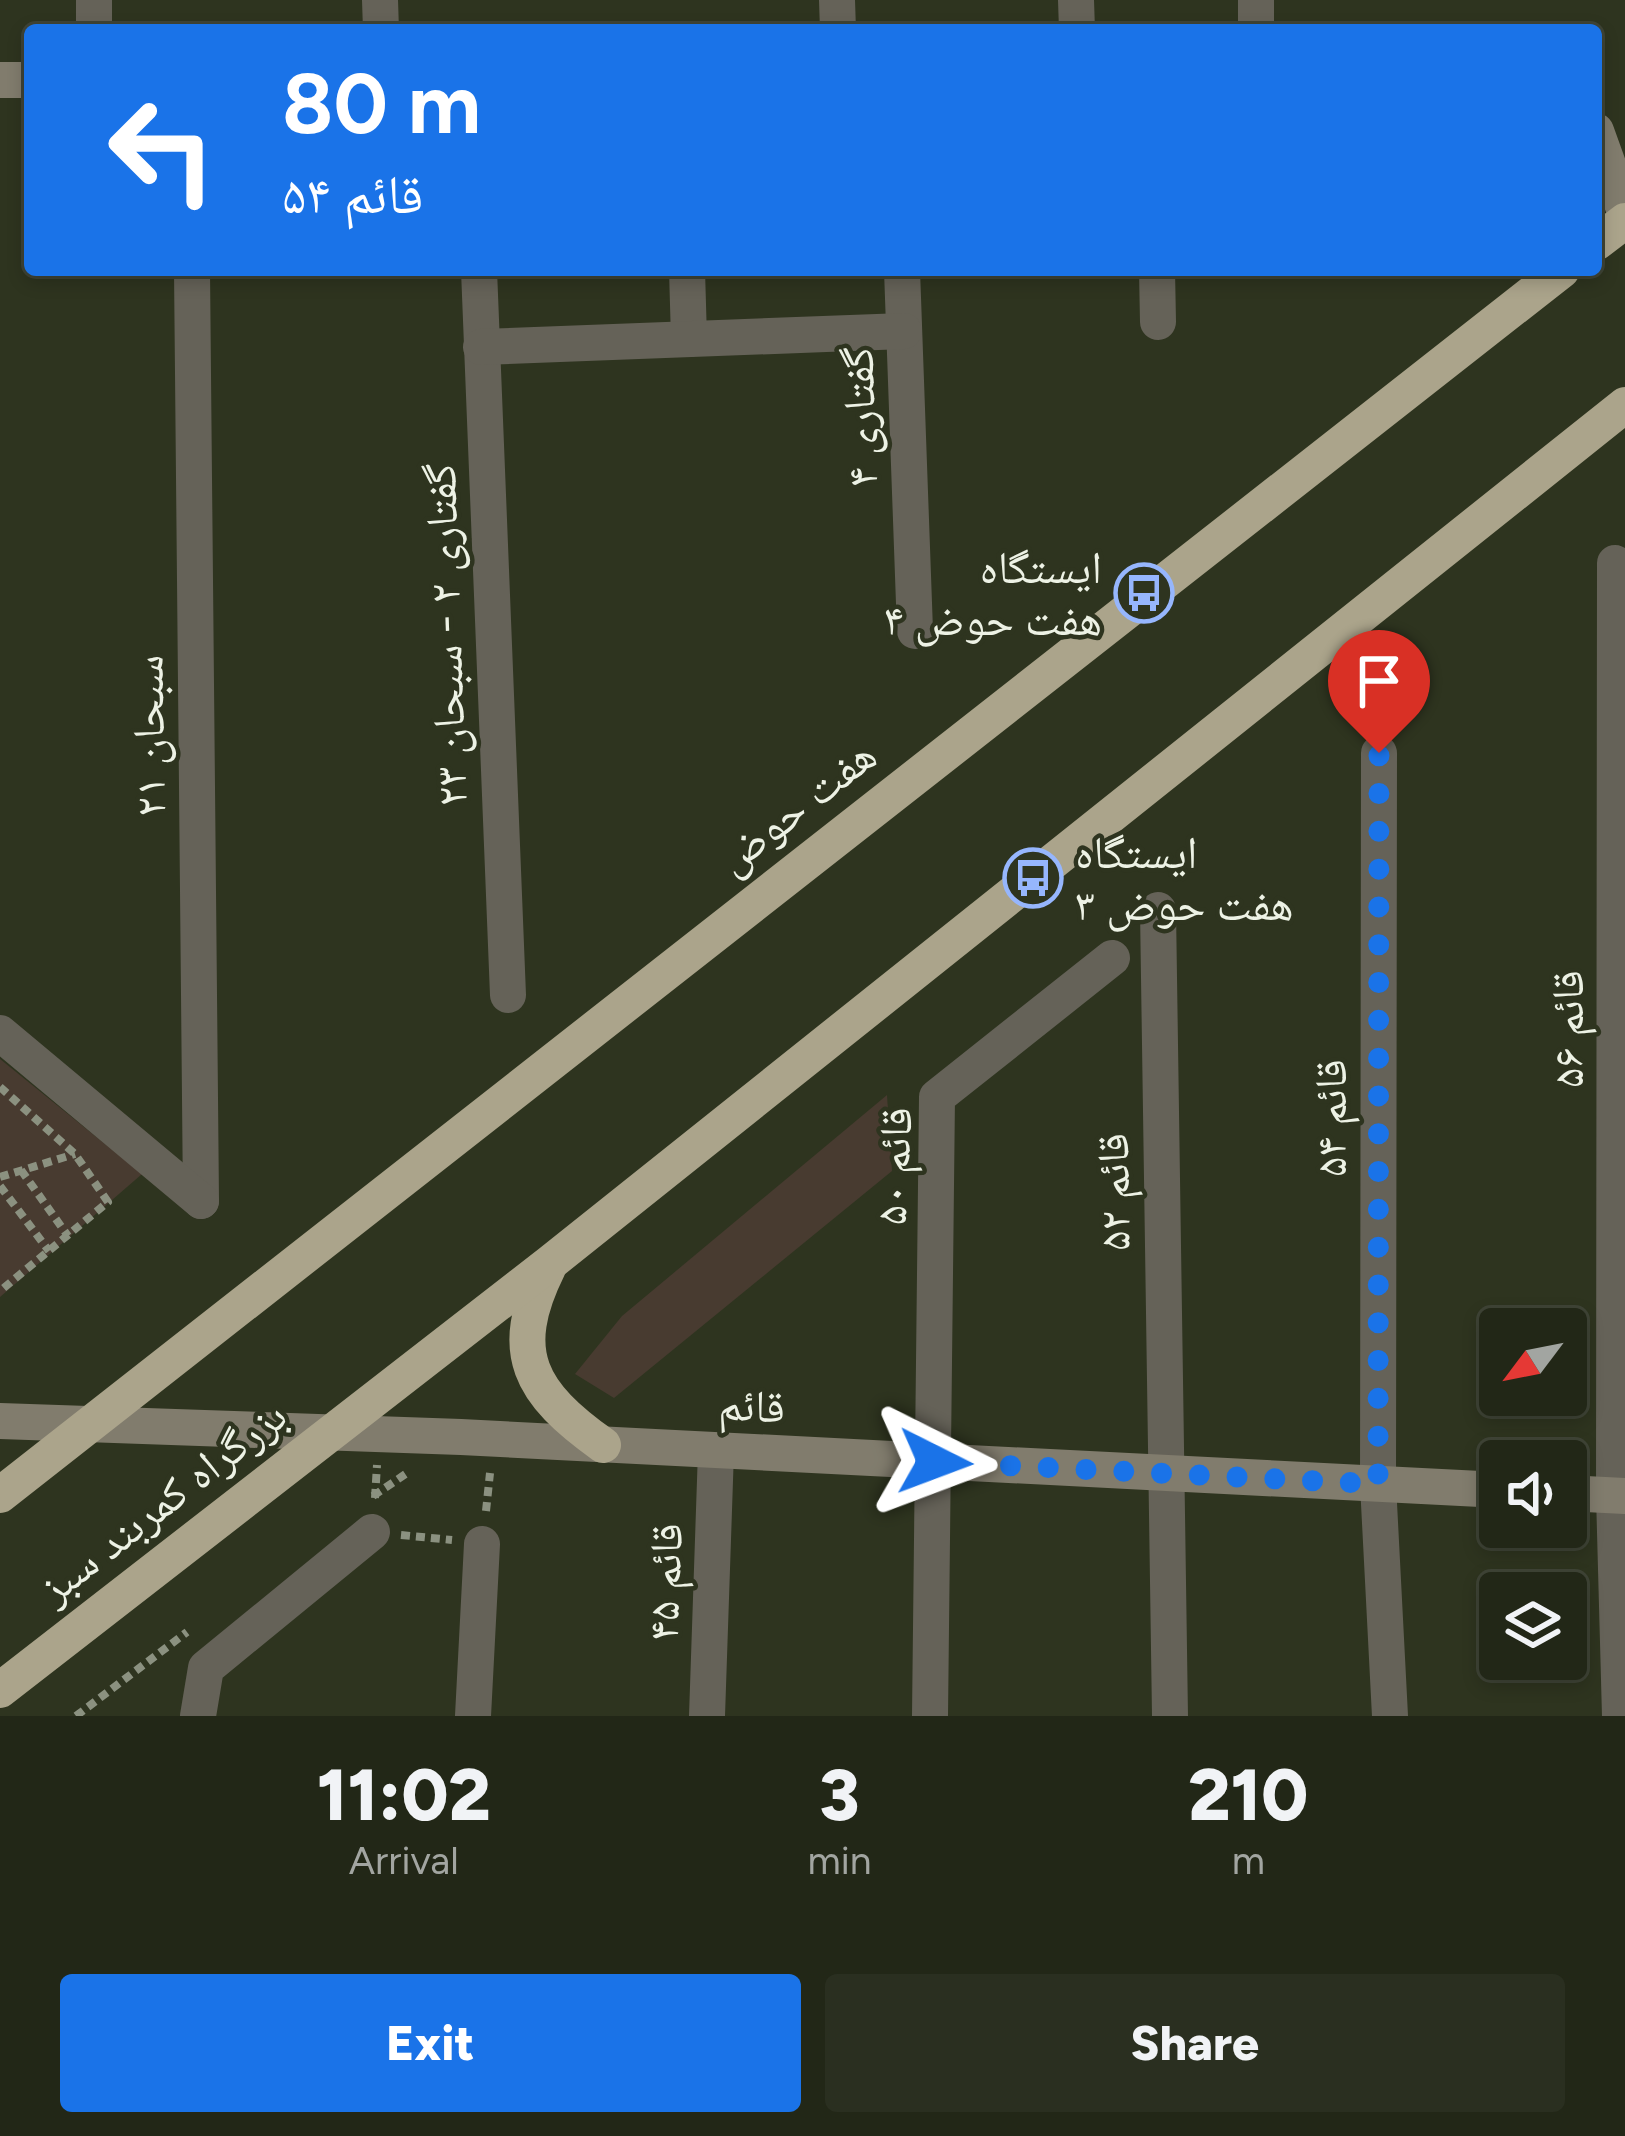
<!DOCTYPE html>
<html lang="en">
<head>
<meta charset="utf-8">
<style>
  :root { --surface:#222717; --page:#2a2f20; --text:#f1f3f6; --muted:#a2a5a1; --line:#3f4436; --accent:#1a73e8 }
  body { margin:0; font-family:Figtree,"Noto Naskh Arabic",sans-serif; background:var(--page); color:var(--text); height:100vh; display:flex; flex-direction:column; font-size:45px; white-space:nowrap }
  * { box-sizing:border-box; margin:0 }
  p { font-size:39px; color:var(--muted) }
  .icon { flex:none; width:66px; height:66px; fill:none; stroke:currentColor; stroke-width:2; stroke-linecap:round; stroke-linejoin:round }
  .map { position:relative; height:1716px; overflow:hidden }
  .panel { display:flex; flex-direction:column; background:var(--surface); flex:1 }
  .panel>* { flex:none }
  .top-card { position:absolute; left:24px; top:24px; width:1578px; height:252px; border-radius:12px; box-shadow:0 6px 18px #0003,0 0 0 3px var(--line); background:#1a73e8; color:#fff; overflow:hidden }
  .needle { width:78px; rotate:238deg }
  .fabs { position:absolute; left:1479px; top:1308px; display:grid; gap:24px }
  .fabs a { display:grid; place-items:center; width:108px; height:108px; border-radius:12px; background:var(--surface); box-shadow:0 6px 18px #0003,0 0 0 3px var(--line); font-size:60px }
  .pin { position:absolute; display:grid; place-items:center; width:102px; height:102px; color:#fff; margin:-123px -51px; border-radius:50% 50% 50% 0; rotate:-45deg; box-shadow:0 0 12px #0007 }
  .pin .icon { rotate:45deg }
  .me { position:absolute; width:132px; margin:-66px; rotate:93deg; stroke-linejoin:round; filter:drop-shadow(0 0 9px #0008) }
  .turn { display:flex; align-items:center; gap:42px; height:252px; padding:0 60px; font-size:54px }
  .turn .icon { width:156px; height:156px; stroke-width:2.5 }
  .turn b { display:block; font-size:84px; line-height:102px }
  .eta { display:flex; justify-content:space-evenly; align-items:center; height:204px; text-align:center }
  .eta b { font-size:72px; font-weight:800; line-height:84px }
  .button { display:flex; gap:24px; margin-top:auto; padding:24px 60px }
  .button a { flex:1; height:138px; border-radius:12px; background:var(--accent); color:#fff; font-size:48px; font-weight:800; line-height:138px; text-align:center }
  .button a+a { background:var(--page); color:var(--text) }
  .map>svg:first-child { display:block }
  .green { fill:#483b30 }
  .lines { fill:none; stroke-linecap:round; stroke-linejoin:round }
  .path { stroke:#8b9180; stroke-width:8; stroke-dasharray:9 6; stroke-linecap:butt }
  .street { stroke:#656258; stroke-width:36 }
  .secondary { stroke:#817c6d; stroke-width:36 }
  .highway { stroke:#aba48b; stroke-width:36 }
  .route { stroke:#1a73e8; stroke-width:21; stroke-dasharray:0 37.8 }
  .labels { text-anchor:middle; stroke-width:9; stroke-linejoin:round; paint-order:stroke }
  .street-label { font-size:45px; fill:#edf2e5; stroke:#2e341f }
  .poi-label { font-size:45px; fill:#edf2e5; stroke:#2e341f; text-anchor:end }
</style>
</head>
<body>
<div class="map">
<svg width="1625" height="1716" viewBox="0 0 1625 1716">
  <rect width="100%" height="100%" fill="#2e341f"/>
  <!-- green -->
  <g class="green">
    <path d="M0,1059L142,1174L0,1297Z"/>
    <path d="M887,1095L892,1171L614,1398L575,1374L622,1316Z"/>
  </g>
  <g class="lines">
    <!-- path -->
    <g class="path">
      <path d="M0,1087L75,1154L108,1202L0,1291"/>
      <path d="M21,1170L68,1236"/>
      <path d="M0,1177L75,1154"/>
      <path d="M0,1186L49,1251"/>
      <path d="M373,1496L410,1471"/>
      <path d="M375,1498L377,1465"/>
      <path d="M486,1511L490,1473"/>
      <path d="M401,1535L452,1540"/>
      <path d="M76,1716L187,1632"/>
    </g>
    <!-- street -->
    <g class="street">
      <path d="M94,0V30"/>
      <path d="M380,0L381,30"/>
      <path d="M837,0L838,30"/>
      <path d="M1076,0L1077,30"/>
      <path d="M1256,30V0"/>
      <path d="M192,270L201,1201"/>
      <path d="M479,270L508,995"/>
      <path d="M687,270L689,339"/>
      <path d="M902,270L915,631"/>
      <path d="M1157,270L1158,322"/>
      <path d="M481,347L904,331"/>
      <path d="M1615,563L1614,1495L1620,1716"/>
      <path d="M1379,753L1378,1484L1390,1716"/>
      <path d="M1158,910L1170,1716"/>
      <path d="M0,1033L201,1201"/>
      <path d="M198,1716L206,1668L372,1532"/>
      <path d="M473,1716L482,1544"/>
      <path d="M707,1716L716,1451"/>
      <path d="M930,1716L937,1097L1112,958"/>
    </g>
    <!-- secondary -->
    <g class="secondary">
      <path d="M0,80H30"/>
      <path d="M1596,131L1625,212"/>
      <path d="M0,1421L461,1437L1500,1490"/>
      <path d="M1566,1493L1625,1496"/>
    </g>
    <!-- highway -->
    <g class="highway">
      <path d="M1596,243L1625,221"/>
      <path d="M548,1268C506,1353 530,1393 603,1445"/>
      <path d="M0,1495L1562,270"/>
      <path d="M0,1690L550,1263L1625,405"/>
    </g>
  </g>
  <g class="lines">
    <!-- route -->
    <path class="route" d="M935,1462L1378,1484L1379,753"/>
  </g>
  <!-- icons -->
  <defs>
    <g id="bus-ring" transform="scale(3)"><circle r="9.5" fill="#2e341f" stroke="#96b6fd" stroke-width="1.5"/><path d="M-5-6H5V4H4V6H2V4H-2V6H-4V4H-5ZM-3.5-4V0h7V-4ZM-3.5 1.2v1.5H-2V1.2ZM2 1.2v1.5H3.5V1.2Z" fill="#96b6fd"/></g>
  </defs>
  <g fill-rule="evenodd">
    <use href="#bus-ring" x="1144" y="593"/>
    <use href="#bus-ring" x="1033" y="878"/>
  </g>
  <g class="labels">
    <!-- street labels -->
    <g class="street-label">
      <text transform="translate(859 417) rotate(-92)" y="16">گفتاری ۴</text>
      <text transform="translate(445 635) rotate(-92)" y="16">گفتاری ۲ - سبحان ۲۳</text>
      <text transform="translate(148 736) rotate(-91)" y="16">سبحان ۲۱</text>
      <text transform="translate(796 806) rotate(-38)" y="16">هفت حوض</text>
      <text transform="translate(1567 1029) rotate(-90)" y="16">قائم ۵۶</text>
      <text transform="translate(1330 1118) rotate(-90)" y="16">قائم ۵۴</text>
      <text transform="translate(893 1166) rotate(-87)" y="16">قائم ۵۰</text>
      <text transform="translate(1113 1192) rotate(-91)" y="16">قائم ۵۲</text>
      <text transform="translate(752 1405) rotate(3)" y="16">قائم</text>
      <text transform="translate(162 1501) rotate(-38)" y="16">بزرگراه کمربند سبز</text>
      <text transform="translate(664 1582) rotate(-88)" y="16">قائم ۴۵</text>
    </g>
    <!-- poi labels -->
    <g class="poi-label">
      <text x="1102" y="583">ایستگاه<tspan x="1102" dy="52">هفت حوض ۴</tspan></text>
      <text x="1075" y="868" text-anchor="start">ایستگاه<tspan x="1075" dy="52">هفت حوض ۳</tspan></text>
    </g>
  </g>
</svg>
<div class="fabs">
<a><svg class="needle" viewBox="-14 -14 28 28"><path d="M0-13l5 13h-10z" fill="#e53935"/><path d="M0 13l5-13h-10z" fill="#a2a5a1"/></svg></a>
<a><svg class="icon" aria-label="sound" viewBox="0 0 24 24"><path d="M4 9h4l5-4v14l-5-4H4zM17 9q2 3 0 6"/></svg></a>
<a><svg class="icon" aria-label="layers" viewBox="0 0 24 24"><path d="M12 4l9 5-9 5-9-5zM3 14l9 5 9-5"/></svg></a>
</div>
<div class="pin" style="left:1379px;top:753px;background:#d93025"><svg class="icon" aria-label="arrive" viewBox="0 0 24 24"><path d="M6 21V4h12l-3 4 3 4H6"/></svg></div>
<svg class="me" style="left:935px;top:1462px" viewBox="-20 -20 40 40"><path d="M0-17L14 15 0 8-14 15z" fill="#1a73e8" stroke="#fff" stroke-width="4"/></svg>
<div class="top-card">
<div class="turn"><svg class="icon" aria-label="left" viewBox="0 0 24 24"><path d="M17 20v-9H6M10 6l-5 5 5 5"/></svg><div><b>80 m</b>قائم ۵۴</div></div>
</div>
</div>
<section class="panel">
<div class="eta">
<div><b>11:02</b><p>Arrival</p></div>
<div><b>3</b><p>min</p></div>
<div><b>210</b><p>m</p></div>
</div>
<div class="button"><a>Exit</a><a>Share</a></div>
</section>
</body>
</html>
